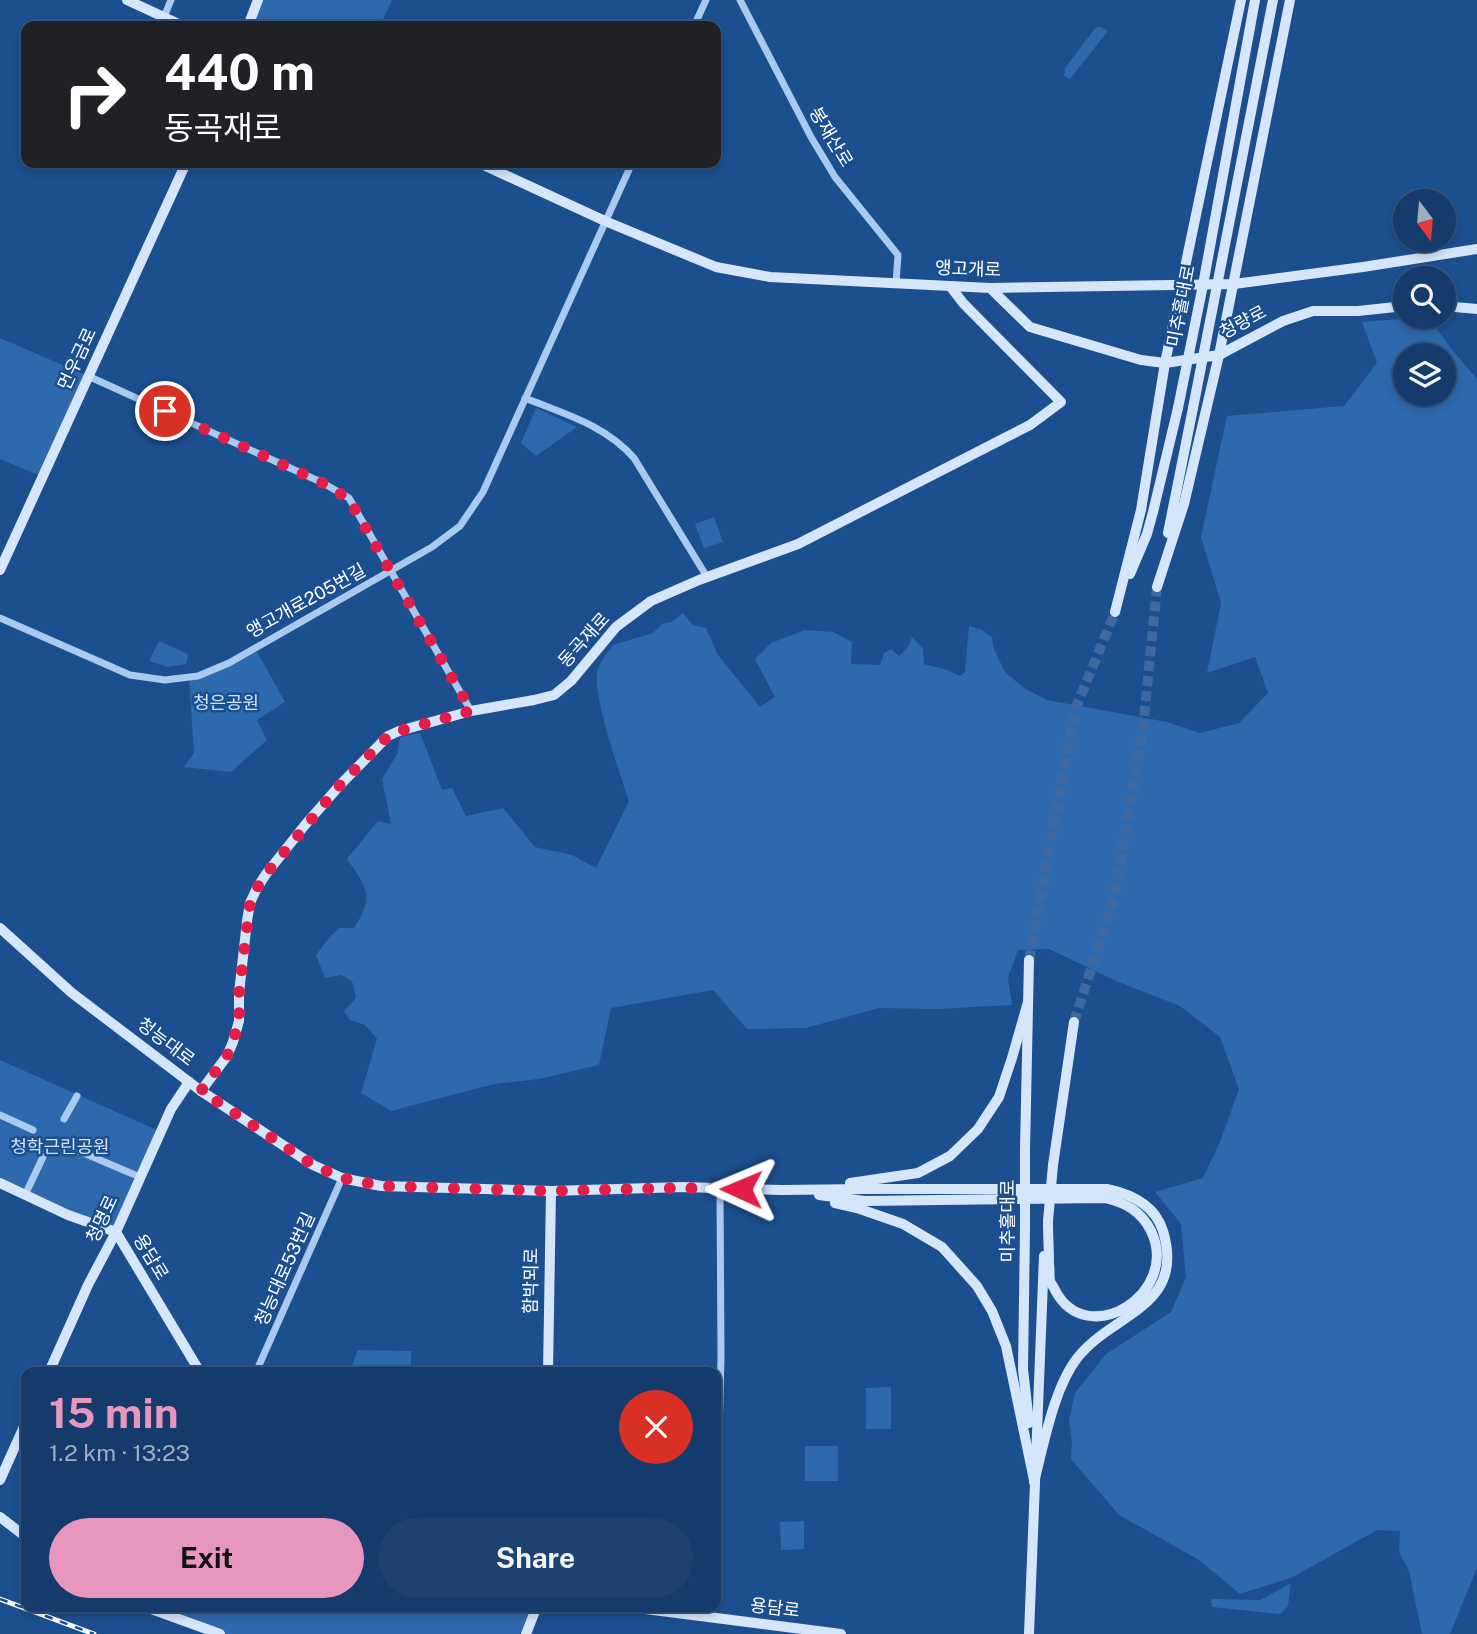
<!DOCTYPE html>
<html lang="en">
<head>
<meta charset="utf-8">
<style>
  :root { --surface:#143b6b; --page:#1d4271; --text:#f1f3f6; --muted:#9dadc1; --line:#33557e; --accent:#e797bd }
  body { margin:0; font-family:"Public Sans","Noto Sans KR",sans-serif; background:var(--page); color:var(--text); height:100vh; display:flex; flex-direction:column; font-size:26px; white-space:nowrap }
  * { box-sizing:border-box; margin:0 }
  p { font-size:23px; color:var(--muted) }
  .icon { flex:none; width:38px; height:38px; fill:none; stroke:currentColor; stroke-width:2; stroke-linecap:round; stroke-linejoin:round }
  .map { position:relative; flex:1; overflow:hidden }
  .sheet { position:absolute; left:21px; top:1367px; width:700px; height:245px; display:flex; flex-direction:column; background:var(--surface); border-radius:14px; box-shadow:0 4px 10px #0003,0 0 0 2px var(--line) }
  .sheet>* { flex:none }
  .banner { position:absolute; left:21px; top:21px; width:700px; height:147px; border-radius:14px; box-shadow:0 4px 10px #0003,0 0 0 2px var(--line); background:#202124; color:#fff; overflow:hidden }
  .needle { width:46px; rotate:164deg }
  .controls { position:absolute; left:1393px; top:189px; display:grid; gap:14px }
  .controls a { display:grid; place-items:center; width:63px; height:63px; border-radius:50%; background:var(--surface); box-shadow:0 4px 10px #0003,0 0 0 2px var(--line); font-size:35px }
  .pin { position:absolute; display:grid; place-items:center; width:60px; height:60px; color:#fff; margin:-30px; border:4px solid #fff; border-radius:50%; box-shadow:0 2px 7px #0007 }
  .me { position:absolute; width:77px; margin:-38px; rotate:271deg; stroke-linejoin:round; filter:drop-shadow(0 0 5px #0008) }
  .turn { display:flex; align-items:center; gap:24px; height:147px; padding:0 28px; font-size:32px }
  .turn .icon { width:91px; height:91px; stroke-width:2.5 }
  .turn b { display:block; font-size:49px; line-height:60px }
  .round { display:grid; place-items:center; flex:none; width:74px; height:74px; border-radius:37px; background:var(--page) }
  .head { display:flex; align-items:center; justify-content:space-between; height:119px; padding:0 28px }
  h1 { font-size:42px; font-weight:700; line-height:52px; color:var(--accent) }
  .button { display:flex; gap:14px; margin-top:auto; padding:14px 28px }
  .button a { flex:1; height:80px; border-radius:42px; background:var(--accent); color:#111; font-size:28px; font-weight:700; line-height:80px; text-align:center }
  .button a+a { background:var(--page); color:var(--text) }
  .map>svg:first-child { display:block }
  .green { fill:#2e69ad; fill-rule:evenodd }
  .lines { fill:none; stroke-linecap:round; stroke-linejoin:round }
  .secondary-tunnel { stroke:#3d69a0; stroke-width:10; stroke-dasharray:10 5; stroke-linecap:butt }
  .street { stroke:#a9c9ee; stroke-width:7 }
  .secondary { stroke:#d6e6fa; stroke-width:10 }
  .rail-casing { stroke:#fff; stroke-width:5 }
  .rail { stroke:#1b4f8f; stroke-width:2.5; stroke-dasharray:8; stroke-linecap:butt }
  .secondary-bridge { stroke:#d6e6fa; stroke-width:10 }
  .route { stroke:#e11d48; stroke-width:12; stroke-dasharray:0 21.6 }
  .labels { text-anchor:middle; stroke-width:5; stroke-linejoin:round; paint-order:stroke }
  .street-label { font-size:18px; fill:#fff; stroke:#1b4f8f }
  .park-label { font-size:18px; fill:#cfe3fa; stroke:#1b4f8f }
</style>
</head>
<body>
<div class="map">
<svg width="1477" height="1634" viewBox="0 0 1477 1634">
  <rect width="100%" height="100%" fill="#1b4f8f"/>
  <!-- green -->
  <g class="green">
    <path d="M258,0H392L380,26H248Z"/>
    <path d="M1096,27H1101L1108,31L1070,79L1064,76L1065,68Z"/>
    <path d="M1428,317L1453,351L1477,379V1568L1450,1634H1422L1409,1571L1399,1552L1400,1531L1377,1530L1293,1577L1240,1594L1199,1560L1119,1515L1071,1459L1072,1444L1069,1420L1075,1393L1106,1354L1171,1312L1186,1277L1181,1224L1155,1192L1203,1178L1220,1142L1239,1089L1220,1037L1180,1006L1116,981L1049,949L1018,950L1008,978L1012,1005L937,1009L879,1008L806,1028L747,1029L713,990L611,1008L599,1065L539,1079L494,1084L391,1111L361,1093L377,1039L365,1025L350,1020L344,1011L356,998L352,981L341,975L325,978L316,955L328,939L339,928H354C375,896 367,888 347,859L378,821L391,824L382,779L397,754L400,737L420,733L442,790L452,788L466,816L503,808L535,847L572,855L596,868L629,801C621,776 590,691 598,668C601,660 608,652 613,645L653,633L662,624L671,622L683,613L693,625L706,628L718,655L760,707L775,697L755,659L771,643L805,630L833,632L852,642L851,664L880,665L884,653L891,649L899,656L908,647L912,637L923,649L924,664L947,670L960,676L965,672L969,626L980,629L992,637L994,649L1005,672L1024,688L1047,700L1167,722L1200,733L1239,723L1268,693L1255,657L1207,673L1221,603L1201,537L1227,416L1344,406L1377,363L1362,322ZM1405,355H1444V394H1405Z"/>
    <path d="M0,338L88,376L43,477L0,459Z"/>
    <path d="M536,408L577,427L536,456L521,443Z"/>
    <path d="M714,517L723,542L704,548L695,524Z"/>
    <path d="M159,641L188,654L186,664L168,667L149,661Z"/>
    <path d="M255,648L285,702L257,720L267,740L231,772L184,767L194,753L189,677Z"/>
    <path d="M0,1060L161,1132L116,1232L0,1182Z"/>
    <path d="M358,1350L411,1351V1372H349Z"/>
    <path d="M891,1387V1429H866V1388Z"/>
    <rect x="805" y="1446" width="33" height="35"/>
    <path d="M804,1521V1549L781,1550L780,1522Z"/>
    <path d="M1291,1583L1288,1606L1280,1614L1212,1607L1211,1599L1260,1600Z"/>
    <path d="M146,1606H528V1616L520,1634H220Z"/>
  </g>
  <g class="lines">
    <!-- secondary-tunnel -->
    <g class="secondary-tunnel">
      <path d="M1029,960L1075,710L1115,612"/>
      <path d="M1074,1022L1115,895L1143,728L1157,587"/>
    </g>
    <!-- street -->
    <g class="street">
      <path d="M740,0L811,137L835,177L898,255L896,283"/>
      <path d="M164,17L171,0"/>
      <path d="M694,26L706,0"/>
      <path d="M88,376L323,483L349,498L471,711"/>
      <path d="M525,398C565,414 605,425 634,458L707,577"/>
      <path d="M0,618L130,675L165,680L198,676L229,663L432,547L460,526L483,492L632,163"/>
      <path d="M0,1115L33,1130"/>
      <path d="M64,1119L77,1096"/>
      <path d="M74,1149L140,1177"/>
      <path d="M25,1195L43,1157"/>
      <path d="M256,1372L342,1178"/>
      <path d="M716,1559L721,1357L720,1188"/>
    </g>
    <!-- secondary -->
    <g class="secondary">
      <path d="M127,0L183,26"/>
      <path d="M248,26L258,0"/>
      <path d="M479,163L605,221L716,267L770,277L990,288L1234,284L1363,267L1477,249"/>
      <path d="M990,288L1030,327L1141,360L1165,363L1219,355L1283,321L1313,311H1358L1405,306"/>
      <path d="M1444,306L1477,309"/>
      <path d="M1168,533L1193,408"/>
      <path d="M0,570L186,163"/>
      <path d="M1130,574L1147,534L1153,512L1178,408"/>
      <path d="M1157,587L1184,504L1219,355L1290,0"/>
      <path d="M1115,612L1141,510L1165,363L1241,0"/>
      <path d="M0,928L72,993L201,1091L313,1165L342,1178L381,1186L551,1191L683,1187L782,1190L864,1189H1107C1131,1194 1155,1205 1163,1231C1186,1307 1113,1313 1078,1357C1054,1387 1044,1444 1034,1482"/>
      <path d="M201,1091L227,1056L233,1042L239,1021V993L247,921L250,903L257,888L266,874L305,825L340,785L388,736L399,731L471,711L534,700L554,695L571,681L616,627L651,601L699,580L798,544L1030,425L1061,402L963,303L950,286"/>
      <path d="M1025,1150L1029,960"/>
      <path d="M1053,1165L1074,1022"/>
      <path d="M0,1183L68,1215L116,1232L200,1372"/>
      <path d="M850,1183L918,1173L950,1156L978,1129L999,1097L1012,1058L1028,1002"/>
      <path d="M819,1195L865,1201L1105,1198C1126,1203 1141,1211 1151,1231C1181,1293 1087,1352 1055,1290C1054,1287 1051,1284 1050,1281C1049,1276 1050,1269 1049,1264C1049,1250 1048,1236 1048,1221"/>
      <path d="M835,1203L857,1208L903,1224L942,1247L977,1286L992,1311L1006,1346L1034,1480"/>
      <path d="M1025,1229L1023,1369L1029,1423"/>
      <path d="M49,1372L88,1285L116,1232L171,1109L189,1082"/>
      <path d="M548,1372L551,1191"/>
      <path d="M0,1480L26,1422"/>
      <path d="M0,1517L26,1537"/>
      <path d="M143,1606L220,1634"/>
      <path d="M622,1606L841,1634"/>
      <path d="M526,1634L537,1606"/>
      <path d="M1029,1634L1044,1256"/>
    </g>
    <!-- rail casing -->
    <g class="rail-casing">
      <path id="rail" d="M0,1599L94,1634"/>
    </g>
    <!-- rail -->
    <use href="#rail" class="rail"/>
    <!-- secondary-bridge -->
    <g class="secondary-bridge">
      <path d="M1178,408L1203,285L1255,0"/>
      <path d="M1193,408L1273,0"/>
      <path d="M1025,1150V1229"/>
      <path d="M1048,1221L1053,1165"/>
    </g>
  </g>
  <g class="lines">
    <!-- route -->
    <path class="route" d="M165,411L323,483L349,499L471,711L399,731L388,736L340,785L266,874L257,888L250,903L239,993V1021L233,1042L227,1056L201,1091L313,1165L342,1178L381,1186L551,1191L683,1188L741,1189"/>
  </g>
  <g class="labels">
    <!-- street labels -->
    <g class="street-label">
      <text transform="translate(831 137) rotate(59)" y="6">봉재산로</text>
      <text transform="translate(968 269) rotate(2)" y="6">앵고개로</text>
      <text transform="translate(1181 306) rotate(-79)" y="6">미추홀대로</text>
      <text transform="translate(1243 322) rotate(-28)" y="6">청량로</text>
      <text transform="translate(77 359) rotate(-65)" y="6">먼우금로</text>
      <text transform="translate(306 601) rotate(-29)" y="6">앵고개로205번길</text>
      <text transform="translate(584 640) rotate(-48)" y="6">동곡재로</text>
      <text transform="translate(166 1042) rotate(37)" y="6">청능대로</text>
      <text transform="translate(102 1219) rotate(-65)" y="6">청명로</text>
      <text transform="translate(1008 1221) rotate(-90)" y="6">미추홀대로</text>
      <text transform="translate(151 1257) rotate(59)" y="6">용담로</text>
      <text transform="translate(285 1269) rotate(-66)" y="6">청능대로53번길</text>
      <text transform="translate(531 1281) rotate(-89)" y="6">함박뫼로</text>
      <text transform="translate(775 1608) rotate(7)" y="6">용담로</text>
    </g>
    <!-- park labels -->
    <g class="park-label">
      <text x="226" y="709">청은공원</text>
      <text x="60" y="1153">청학근린공원</text>
    </g>
  </g>
</svg>
<div class="controls">
<a><svg class="needle" viewBox="-14 -14 28 28"><path d="M0-13l5 13h-10z" fill="#e53935"/><path d="M0 13l5-13h-10z" fill="#9dadc1"/></svg></a>
<a><svg class="icon" aria-label="search" viewBox="0 0 24 24"><circle cx="10" cy="10" r="6"/><path d="M15 15l6 6"/></svg></a>
<a><svg class="icon" aria-label="layers" viewBox="0 0 24 24"><path d="M12 4l9 5-9 5-9-5zM3 14l9 5 9-5"/></svg></a>
</div>
<div class="pin" style="left:165px;top:411px;background:#d93025"><svg class="icon" aria-label="arrive" viewBox="0 0 24 24"><path d="M6 21V4h12l-3 4 3 4H6"/></svg></div>
<svg class="me" style="left:741px;top:1189px" viewBox="-20 -20 40 40"><path d="M0-17L14 15 0 8-14 15z" fill="#e11d48" stroke="#fff" stroke-width="4"/></svg>
<div class="banner">
<div class="turn"><svg class="icon" aria-label="right" viewBox="0 0 24 24"><path d="M7 20v-9h11M14 6l5 5-5 5"/></svg><div><b>440 m</b>동곡재로</div></div>
</div>
<section class="sheet">
<div class="head"><div><h1>15 min</h1><p>1.2 km · 13:23</p></div><a class="round" style="background:#d93025;color:#fff"><svg class="icon" aria-label="close" viewBox="0 0 24 24"><path d="M6 6l12 12M18 6L6 18"/></svg></a></div>
<div class="button"><a>Exit</a><a>Share</a></div>
</section>
</div>
</body>
</html>
